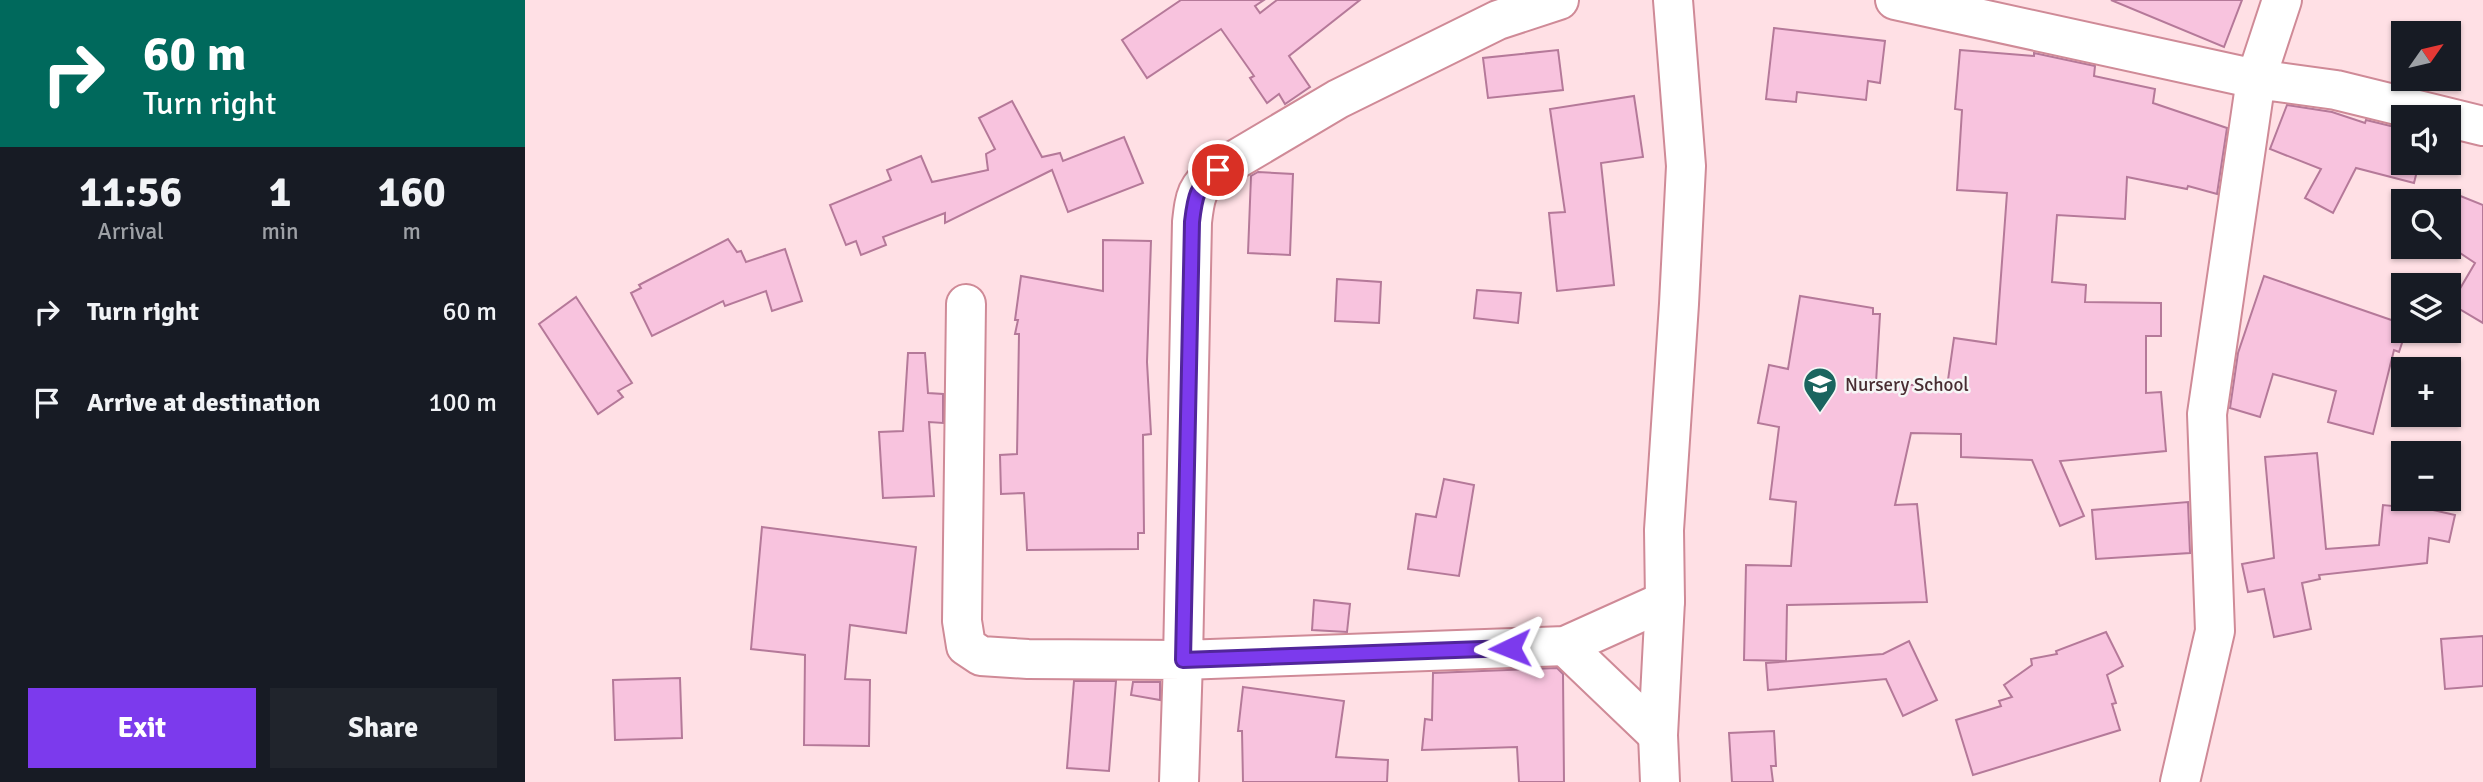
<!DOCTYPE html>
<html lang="en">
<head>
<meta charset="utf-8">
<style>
  :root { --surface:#171b24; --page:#20242c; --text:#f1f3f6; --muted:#9ea1a6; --accent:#7c3aed }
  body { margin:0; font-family:Signika,sans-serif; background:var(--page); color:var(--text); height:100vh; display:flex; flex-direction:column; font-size:26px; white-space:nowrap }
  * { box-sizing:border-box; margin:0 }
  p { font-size:23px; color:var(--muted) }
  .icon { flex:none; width:38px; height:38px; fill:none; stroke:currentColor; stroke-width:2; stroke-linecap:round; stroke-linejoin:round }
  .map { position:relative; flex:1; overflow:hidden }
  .details { display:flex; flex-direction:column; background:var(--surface); width:525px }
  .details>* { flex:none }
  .hud { background:#00695c; color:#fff; overflow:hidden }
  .needle { width:46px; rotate:56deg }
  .fabs { position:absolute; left:1866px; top:21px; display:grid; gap:14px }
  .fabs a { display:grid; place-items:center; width:70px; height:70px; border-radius:0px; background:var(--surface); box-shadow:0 2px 5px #0004; font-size:35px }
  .pin { position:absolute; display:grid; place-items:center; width:60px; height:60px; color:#fff; margin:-30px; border:4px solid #fff; border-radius:50%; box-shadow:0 2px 7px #0007 }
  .me { position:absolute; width:77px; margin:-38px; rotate:268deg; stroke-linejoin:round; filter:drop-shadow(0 0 5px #0008) }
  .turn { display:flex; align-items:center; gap:24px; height:147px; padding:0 28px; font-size:32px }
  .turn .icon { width:91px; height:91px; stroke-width:2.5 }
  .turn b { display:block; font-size:49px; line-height:60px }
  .eta { display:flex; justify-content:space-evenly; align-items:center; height:119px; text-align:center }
  .eta b { font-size:42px; font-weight:800; line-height:49px }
  .action { display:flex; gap:14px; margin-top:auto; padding:14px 28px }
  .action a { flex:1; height:80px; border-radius:0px; background:var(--accent); color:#fff; font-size:28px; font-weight:800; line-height:80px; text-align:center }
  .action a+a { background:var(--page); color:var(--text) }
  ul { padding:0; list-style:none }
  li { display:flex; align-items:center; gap:21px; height:91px; padding:0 28px }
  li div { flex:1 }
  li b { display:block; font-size:26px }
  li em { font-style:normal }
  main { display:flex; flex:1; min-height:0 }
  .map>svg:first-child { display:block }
  .building { fill:#f8c3de; stroke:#b57999; stroke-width:2 }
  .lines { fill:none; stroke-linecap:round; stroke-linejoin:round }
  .minor-casing { stroke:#cf8a97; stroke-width:42 }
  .minor { stroke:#fff; stroke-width:38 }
  .route-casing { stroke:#51269a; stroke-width:18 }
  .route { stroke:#7c3aed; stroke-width:12 }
  .labels { text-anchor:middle; stroke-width:5; stroke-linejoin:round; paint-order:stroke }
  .poi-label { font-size:19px; fill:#482c31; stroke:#f6f6f6; text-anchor:start }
</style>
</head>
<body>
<main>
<section class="details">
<div class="hud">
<div class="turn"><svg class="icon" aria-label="right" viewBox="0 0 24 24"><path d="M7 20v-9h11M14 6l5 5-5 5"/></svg><div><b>60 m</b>Turn right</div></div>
</div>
<div class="eta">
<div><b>11:56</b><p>Arrival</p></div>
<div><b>1</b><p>min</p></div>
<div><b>160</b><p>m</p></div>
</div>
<ul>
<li><svg class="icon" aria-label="right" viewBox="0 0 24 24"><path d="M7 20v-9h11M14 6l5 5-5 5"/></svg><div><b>Turn right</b></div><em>60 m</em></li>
<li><svg class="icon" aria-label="arrive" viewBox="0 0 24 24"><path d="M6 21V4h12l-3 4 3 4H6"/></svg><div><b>Arrive at destination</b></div><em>100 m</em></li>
</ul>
<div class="action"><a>Exit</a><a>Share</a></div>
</section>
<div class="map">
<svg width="1958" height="782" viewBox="0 0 1958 782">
  <rect width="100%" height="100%" fill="#ffe0e5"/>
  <!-- building -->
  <g class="building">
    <path d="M656,0H739L730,6L735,13L752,0H835L764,56L785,87L760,104L754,94L742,103L725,78L729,76L696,29L622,78L597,40Z"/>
    <path d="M1586,0H1717L1699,47Z"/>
    <path d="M1249,28L1360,41L1355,83L1343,81L1341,100L1272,92L1271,102L1241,99Z"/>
    <path d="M1033,50L1038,90L963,98L958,58Z"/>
    <path d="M1435,50L1509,56V53L1570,66L1569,76L1630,89L1628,103L1702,128L1692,194L1663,186L1662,189L1602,177L1600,219L1532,215L1527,282L1561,285L1560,302L1636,303V336H1621V393L1636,392L1641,451L1535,461L1559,516L1535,526L1507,460L1436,457V434L1386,433L1370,505L1392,504L1402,602L1262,605L1261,661L1219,660L1221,565L1266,566L1271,502L1245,499L1254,427L1233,423L1244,365L1263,369L1275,296L1348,308V314H1355L1351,383L1422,387L1429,338L1471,344L1482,193L1432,190L1437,110L1430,109Z"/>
    <path d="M1109,96L1118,157L1076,163L1089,285L1032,291L1024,213L1040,212L1025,109Z"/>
    <path d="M487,101L517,157L535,153L538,161L599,137L618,183L543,212L527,170L420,223V213L358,237L361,245L336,255L331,241L321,245L305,205L366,180L362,170L396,156L407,182L463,170L461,154L470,149L454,118Z"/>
    <path d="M1762,105L1807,112L1840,123L1841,120L1878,129V163H1894L1889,183L1831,168L1808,213L1780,198L1796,169L1745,149Z"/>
    <path d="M733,172L768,174L765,255L723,253L726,176Z"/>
    <path d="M1923,191L1958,205V323L1926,304L1950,263L1923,245Z"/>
    <path d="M203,239L212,252L216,251L221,262L260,249L277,301L247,311L241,291L200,306L198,301L127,336L106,293L116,288L114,285Z"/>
    <path d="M578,240L626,241L622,362L626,434L618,435L619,533H613V549L502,550L499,493L476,494L475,455L492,454L494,334H490L493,320H490L496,276L578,291Z"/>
    <path d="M1739,276L1878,324V331H1881L1874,352L1869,350L1848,434L1803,422L1811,391L1748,374L1735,417L1705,408L1713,353Z"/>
    <path d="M812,279L856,282L854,323L810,321Z"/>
    <path d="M952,290L996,293L993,323L949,318Z"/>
    <path d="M51,297L107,383L93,391L98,397L73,414L14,324Z"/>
    <path d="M383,353H400L403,393L418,394V423L404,422L409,496L358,498L354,432L378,431Z"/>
    <path d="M1792,453L1801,549L1854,545L1858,505L1908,510L1930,515L1924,542L1904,538L1902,563L1794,575L1795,579L1777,583L1786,629L1749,637L1739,589L1723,592L1717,564L1749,558L1740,457Z"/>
    <path d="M919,479L949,485L934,576L883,569L891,514L911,517Z"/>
    <path d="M1663,502L1665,553L1571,559L1567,510Z"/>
    <path d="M237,527L391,547L381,633L325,625L320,679L345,680L344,746L279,745L280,655L226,649Z"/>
    <path d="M789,600L825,604L822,632L787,630Z"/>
    <path d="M1581,632L1598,666L1582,675L1591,703L1587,704L1595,730L1448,775L1431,720L1476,706L1474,701L1487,697L1479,685L1507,665L1506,659L1532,654L1531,651Z"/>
    <path d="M1958,636V686L1920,689L1916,639Z"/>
    <path d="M1384,641L1412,700L1378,716L1361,679L1243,690L1241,663L1358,654Z"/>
    <path d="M1032,668L1038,674L1039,782H994L992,747L897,750L900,719L907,720L908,673Z"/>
    <path d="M155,678L157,738L90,740L88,680Z"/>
    <path d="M549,681H591L584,771L542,768Z"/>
    <path d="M608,682H635V700L606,695Z"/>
    <path d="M718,687L819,701L811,757L863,760L862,782H718L717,731H713Z"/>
    <path d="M1249,731L1251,766H1246L1248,782H1207L1204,733Z"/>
  </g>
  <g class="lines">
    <!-- minor casing -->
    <g class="minor-casing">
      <g id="minor">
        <path d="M1034,0L973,20L813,99L693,170C671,187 670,196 667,222L658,660L1040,646L1140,601"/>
        <path d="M1370,0L1731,79L1757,0"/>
        <path d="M441,304L437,621L441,646L456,656L503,659L658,660L654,782"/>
        <path d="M1040,646L1133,735"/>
        <path d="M1135,782L1133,735L1140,601L1139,530L1154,304L1161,166L1148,0"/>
        <path d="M1655,782L1690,631L1682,414L1731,79L1811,90L1958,126"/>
      </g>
    </g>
    <!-- minor -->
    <use href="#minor" class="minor"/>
  </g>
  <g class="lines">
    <!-- route casing -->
    <g class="route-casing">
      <path id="route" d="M693,170C671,187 670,196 667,222L658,660L985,648"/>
    </g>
    <!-- route -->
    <use href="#route" class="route"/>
  </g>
  <!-- icons -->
  <defs>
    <g id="school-pin" transform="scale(1.75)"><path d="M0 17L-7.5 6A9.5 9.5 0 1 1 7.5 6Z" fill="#1a655f" stroke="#f6f6f6"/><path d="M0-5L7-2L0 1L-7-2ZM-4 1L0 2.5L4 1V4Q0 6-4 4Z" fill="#fff"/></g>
  </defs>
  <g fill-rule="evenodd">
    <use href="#school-pin" x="1295" y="384"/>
  </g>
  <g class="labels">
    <!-- poi labels -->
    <g class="poi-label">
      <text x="1320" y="391">Nursery School</text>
    </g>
  </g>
</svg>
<div class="fabs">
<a><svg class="needle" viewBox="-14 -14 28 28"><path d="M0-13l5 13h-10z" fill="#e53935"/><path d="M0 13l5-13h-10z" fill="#9ea1a6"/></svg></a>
<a><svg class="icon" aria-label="sound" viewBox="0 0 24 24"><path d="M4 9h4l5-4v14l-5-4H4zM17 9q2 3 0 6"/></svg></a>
<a><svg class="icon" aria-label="search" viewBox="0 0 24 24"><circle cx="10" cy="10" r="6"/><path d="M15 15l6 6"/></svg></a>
<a><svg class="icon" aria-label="layers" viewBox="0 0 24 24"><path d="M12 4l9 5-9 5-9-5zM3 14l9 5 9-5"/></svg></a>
<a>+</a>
<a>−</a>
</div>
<div class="pin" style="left:693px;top:170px;background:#d93025"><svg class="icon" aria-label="arrive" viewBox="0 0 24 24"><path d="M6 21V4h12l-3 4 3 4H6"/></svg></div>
<svg class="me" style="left:985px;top:648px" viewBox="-20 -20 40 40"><path d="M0-17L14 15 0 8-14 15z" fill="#7c3aed" stroke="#fff" stroke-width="4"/></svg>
</div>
</main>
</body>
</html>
